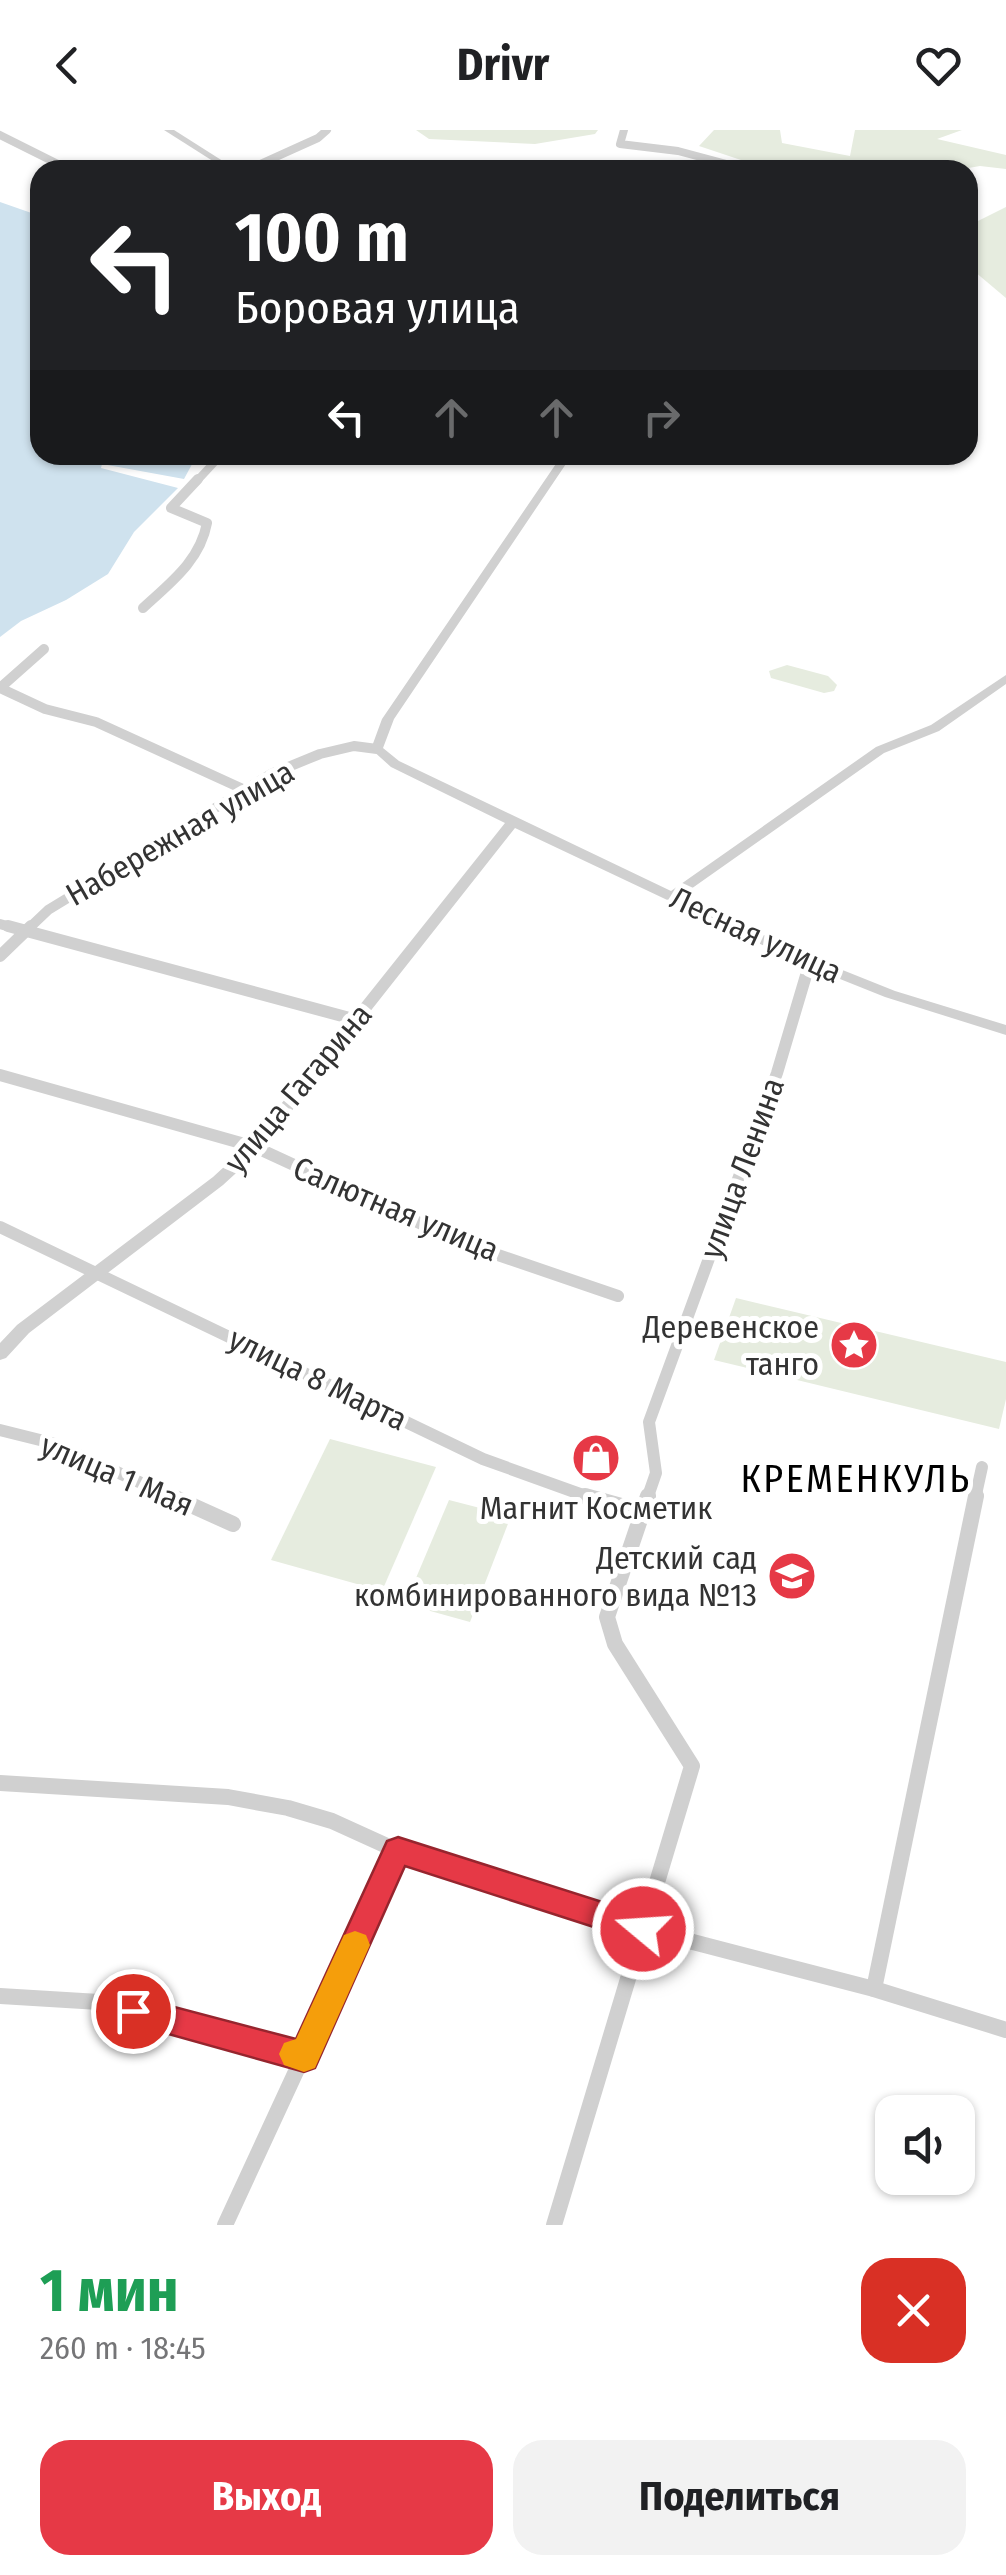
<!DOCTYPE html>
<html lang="ru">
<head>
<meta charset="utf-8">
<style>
  :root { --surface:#fff; --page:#f2f2f2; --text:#202124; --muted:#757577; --accent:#e63946 }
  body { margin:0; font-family:"Fira Sans Condensed",sans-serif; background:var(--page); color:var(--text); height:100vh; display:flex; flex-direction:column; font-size:38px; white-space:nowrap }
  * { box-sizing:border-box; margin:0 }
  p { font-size:32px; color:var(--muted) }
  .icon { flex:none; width:55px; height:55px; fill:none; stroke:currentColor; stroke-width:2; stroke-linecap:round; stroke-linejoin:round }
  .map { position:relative; height:2095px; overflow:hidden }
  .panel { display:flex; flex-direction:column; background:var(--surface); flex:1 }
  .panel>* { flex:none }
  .banner { position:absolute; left:30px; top:30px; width:948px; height:305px; border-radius:30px; box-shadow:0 2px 8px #0004; background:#202124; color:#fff; overflow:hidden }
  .fabs { position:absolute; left:875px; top:1965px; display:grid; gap:20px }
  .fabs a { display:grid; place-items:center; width:100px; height:100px; border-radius:20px; background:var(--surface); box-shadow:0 2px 8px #0004; font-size:50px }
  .pin { position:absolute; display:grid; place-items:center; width:85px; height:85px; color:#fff; margin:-42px; border:5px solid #fff; border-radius:50%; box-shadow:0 2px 10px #0007 }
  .me { position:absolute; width:110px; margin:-55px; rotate:288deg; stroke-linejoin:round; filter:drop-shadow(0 0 8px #0008) }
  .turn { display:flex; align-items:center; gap:35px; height:210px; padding:0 40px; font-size:45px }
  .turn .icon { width:130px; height:130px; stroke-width:2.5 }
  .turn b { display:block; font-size:70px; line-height:85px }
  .lanes { display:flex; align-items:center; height:95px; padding:0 40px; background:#0003; justify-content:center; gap:50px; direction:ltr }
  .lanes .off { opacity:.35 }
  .round { display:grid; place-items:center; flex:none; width:105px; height:105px; border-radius:30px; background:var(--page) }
  .head { display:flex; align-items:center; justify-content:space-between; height:170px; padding:0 40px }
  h1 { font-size:60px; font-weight:700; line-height:75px; color:#1e9e55 }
  .button { display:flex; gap:20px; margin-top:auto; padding:20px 40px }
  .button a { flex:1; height:115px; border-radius:30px; background:var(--accent); color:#fff; font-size:40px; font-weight:700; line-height:115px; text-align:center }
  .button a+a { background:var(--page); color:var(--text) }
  header { display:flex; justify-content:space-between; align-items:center; height:130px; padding:0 40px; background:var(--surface); font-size:45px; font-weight:700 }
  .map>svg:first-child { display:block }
  .green { fill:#e6ecdf }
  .water { fill:#cfe2ee }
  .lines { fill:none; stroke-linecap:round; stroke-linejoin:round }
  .minor-far3 { stroke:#d0d0d0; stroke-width:8 }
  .minor-far2 { stroke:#d0d0d0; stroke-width:10 }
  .minor-far1 { stroke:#d0d0d0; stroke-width:12 }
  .minor { stroke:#d0d0d0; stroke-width:16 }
  .tertiary { fill:#d0d0d0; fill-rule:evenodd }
  .route { fill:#e63946; stroke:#96252e; stroke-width:2.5 }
  .slow { fill:#f59e0b }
  .labels { text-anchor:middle; stroke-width:10; stroke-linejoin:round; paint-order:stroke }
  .street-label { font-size:32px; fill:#333; stroke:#fff }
  .poi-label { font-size:32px; fill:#333; stroke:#fff; text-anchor:end }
  .quarter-label { font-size:38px; letter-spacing:2.5px; fill:#000; stroke:#fff }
</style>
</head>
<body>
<header><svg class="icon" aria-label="back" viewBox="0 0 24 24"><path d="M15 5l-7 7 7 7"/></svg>Drivr<svg class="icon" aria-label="heart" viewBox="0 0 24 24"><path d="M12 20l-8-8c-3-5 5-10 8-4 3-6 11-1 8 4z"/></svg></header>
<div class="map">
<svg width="1006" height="2095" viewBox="0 0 1006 2095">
  <rect width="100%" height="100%" fill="#fff"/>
  <!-- green -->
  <g class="green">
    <path d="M416,0H598L595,4L535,14L429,9Z"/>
    <path d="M714,0H780L782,13L850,26L855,0H962L937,9L1006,25V39L980,36L957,40H896L753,34L699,16Z"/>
    <path d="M1006,77V168L968,136V96Z"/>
    <path d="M787,535L828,546L837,555L834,561L824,563L771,548L769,541Z"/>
    <path d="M736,1168L1006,1232V1269L999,1299L714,1230Z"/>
    <path d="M330,1309L436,1337L382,1461L271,1430Z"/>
    <path d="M449,1370L511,1386L470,1492L405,1474Z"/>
  </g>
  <!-- water -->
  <path class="water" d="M0,72L40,86V325H197L184,349L102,334L101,338L178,358L134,402L108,444L66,470L21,491L0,507Z"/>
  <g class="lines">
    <!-- minor-far3 -->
    <g class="minor-far3">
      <path d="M624,0L620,14L678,21L749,40"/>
      <path d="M0,5L70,40"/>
      <path d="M494,39L499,40"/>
      <path d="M247,40L318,8L327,0"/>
      <path d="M196,352L221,325"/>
    </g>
    <!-- minor-far2 -->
    <g class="minor-far2">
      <path d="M143,478C170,453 200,431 207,393L171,378L198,349"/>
      <path d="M44,519L0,558L45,579L96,592L245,660"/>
      <path d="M0,794L18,799"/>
      <path d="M28,799L48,780L271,644L320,624L354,616L377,619"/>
    </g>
    <!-- minor-far1 -->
    <g class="minor-far1">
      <path d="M8,796L357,890"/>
      <path d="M0,826L31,796"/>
      <path d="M0,945L255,1017L463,1113L618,1166"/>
      <path d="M0,1097L483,1329L594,1369"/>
      <path d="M0,1300L52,1313L177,1369"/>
      <path d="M647,1369L656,1343L649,1292L777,943L810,832"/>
      <path d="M975,1369L982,1337"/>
    </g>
    <!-- minor -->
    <g class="minor">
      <path d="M171,1366L233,1394"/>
      <path d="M585,1366L643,1382"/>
      <path d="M0,1653L228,1667L288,1678L332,1691L398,1721L643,1799L874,1859L1006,1900"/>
      <path d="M874,1859L976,1366"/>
      <path d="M0,1866L99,1872L304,1927"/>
      <path d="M225,2095L398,1721"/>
      <path d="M554,2095L692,1636L615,1514L607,1487L648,1366"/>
    </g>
    <!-- tertiary -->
    <g class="tertiary">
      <path d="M164,0H174L237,40H227Z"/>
      <path d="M562,325H572L394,589L383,618L399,631L671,761L876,617L931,595L1006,545V554L939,601L884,623L681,766L815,829L895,861L1006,895V905L885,867L805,835L515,698L260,1021L223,1055L29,1203L6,1228L0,1230V1213L17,1195L213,1047L250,1013L505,693L391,637L371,619L382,589Z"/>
    </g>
  </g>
  <!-- route -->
  <path class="route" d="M398,1707L643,1785L654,1789L658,1799L654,1809L643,1813L405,1736L315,1938L304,1942L122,1891L118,1881L122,1870L133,1866L296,1909L387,1711Z"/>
  <!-- slow -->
  <path class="slow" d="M355,1801L366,1805L370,1815L315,1938L304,1942L284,1935L279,1924L284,1913L296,1909L344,1805Z"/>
  <!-- icons -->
  <defs>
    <g id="sight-disc" transform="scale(2.5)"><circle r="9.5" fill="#e63946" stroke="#fff"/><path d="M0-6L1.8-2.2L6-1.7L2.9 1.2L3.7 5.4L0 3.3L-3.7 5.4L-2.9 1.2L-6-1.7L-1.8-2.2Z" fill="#fff"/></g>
    <g id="shop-disc" transform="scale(2.5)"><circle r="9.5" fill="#e63946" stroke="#fff"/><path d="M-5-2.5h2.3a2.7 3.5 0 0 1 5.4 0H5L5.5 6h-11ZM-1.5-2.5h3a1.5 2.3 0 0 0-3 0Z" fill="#fff"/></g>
    <g id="school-disc" transform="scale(2.5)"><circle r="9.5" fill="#e63946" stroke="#fff"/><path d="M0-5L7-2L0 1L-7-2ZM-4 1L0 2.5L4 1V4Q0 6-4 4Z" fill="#fff"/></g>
  </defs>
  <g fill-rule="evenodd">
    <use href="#sight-disc" x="854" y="1215"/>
    <use href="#shop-disc" x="596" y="1328"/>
    <use href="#school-disc" x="792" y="1446"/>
  </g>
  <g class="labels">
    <!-- street labels -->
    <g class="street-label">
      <text transform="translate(180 703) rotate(-30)" y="11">Набережная улица</text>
      <text transform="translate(756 805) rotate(25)" y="11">Лесная улица</text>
      <text transform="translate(298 958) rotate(-50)" y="11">улица Гагарина</text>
      <text transform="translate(742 1038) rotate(-70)" y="11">улица Ленина</text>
      <text transform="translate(396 1079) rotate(23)" y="11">Салютная улица</text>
      <text transform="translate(318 1249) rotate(26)" y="11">улица 8 Марта</text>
      <text transform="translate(117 1345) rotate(23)" y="11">улица 1 Мая</text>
    </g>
    <!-- poi labels -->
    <g class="poi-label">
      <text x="819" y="1208">Деревенское<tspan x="819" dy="37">танго</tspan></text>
      <text x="596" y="1389" text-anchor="middle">Магнит Косметик</text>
      <text x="757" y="1439">Детский сад<tspan x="757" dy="37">комбинированного вида №13</tspan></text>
    </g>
    <!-- quarter labels -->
    <g class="quarter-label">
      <text x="856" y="1362">КРЕМЕНКУЛЬ</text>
    </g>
  </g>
</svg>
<div class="fabs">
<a><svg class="icon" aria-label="sound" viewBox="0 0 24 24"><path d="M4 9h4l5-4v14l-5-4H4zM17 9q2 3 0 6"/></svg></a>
</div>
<div class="pin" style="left:133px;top:1881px;background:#d93025"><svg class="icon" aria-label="arrive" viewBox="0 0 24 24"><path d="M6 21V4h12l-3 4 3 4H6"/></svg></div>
<svg class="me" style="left:643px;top:1799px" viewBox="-20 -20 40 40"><circle r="17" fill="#e63946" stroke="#fff" stroke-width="3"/><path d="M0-11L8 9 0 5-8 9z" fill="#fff"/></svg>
<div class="banner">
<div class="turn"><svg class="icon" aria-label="left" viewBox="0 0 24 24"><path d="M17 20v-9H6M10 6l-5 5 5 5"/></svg><div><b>100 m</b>Боровая улица</div></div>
<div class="lanes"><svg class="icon" aria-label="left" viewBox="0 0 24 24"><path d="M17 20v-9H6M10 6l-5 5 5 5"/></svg><svg class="icon off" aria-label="ahead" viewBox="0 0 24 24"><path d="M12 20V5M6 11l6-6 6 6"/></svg><svg class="icon off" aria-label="ahead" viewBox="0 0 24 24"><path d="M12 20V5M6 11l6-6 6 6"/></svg><svg class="icon off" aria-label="right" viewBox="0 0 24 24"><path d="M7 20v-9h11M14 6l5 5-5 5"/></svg></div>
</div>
</div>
<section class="panel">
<div class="head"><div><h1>1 мин</h1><p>260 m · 18:45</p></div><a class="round" style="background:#d93025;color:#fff"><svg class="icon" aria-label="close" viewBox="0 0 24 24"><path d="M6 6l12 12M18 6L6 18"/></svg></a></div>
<div class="button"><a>Выход</a><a>Поделиться</a></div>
</section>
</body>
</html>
